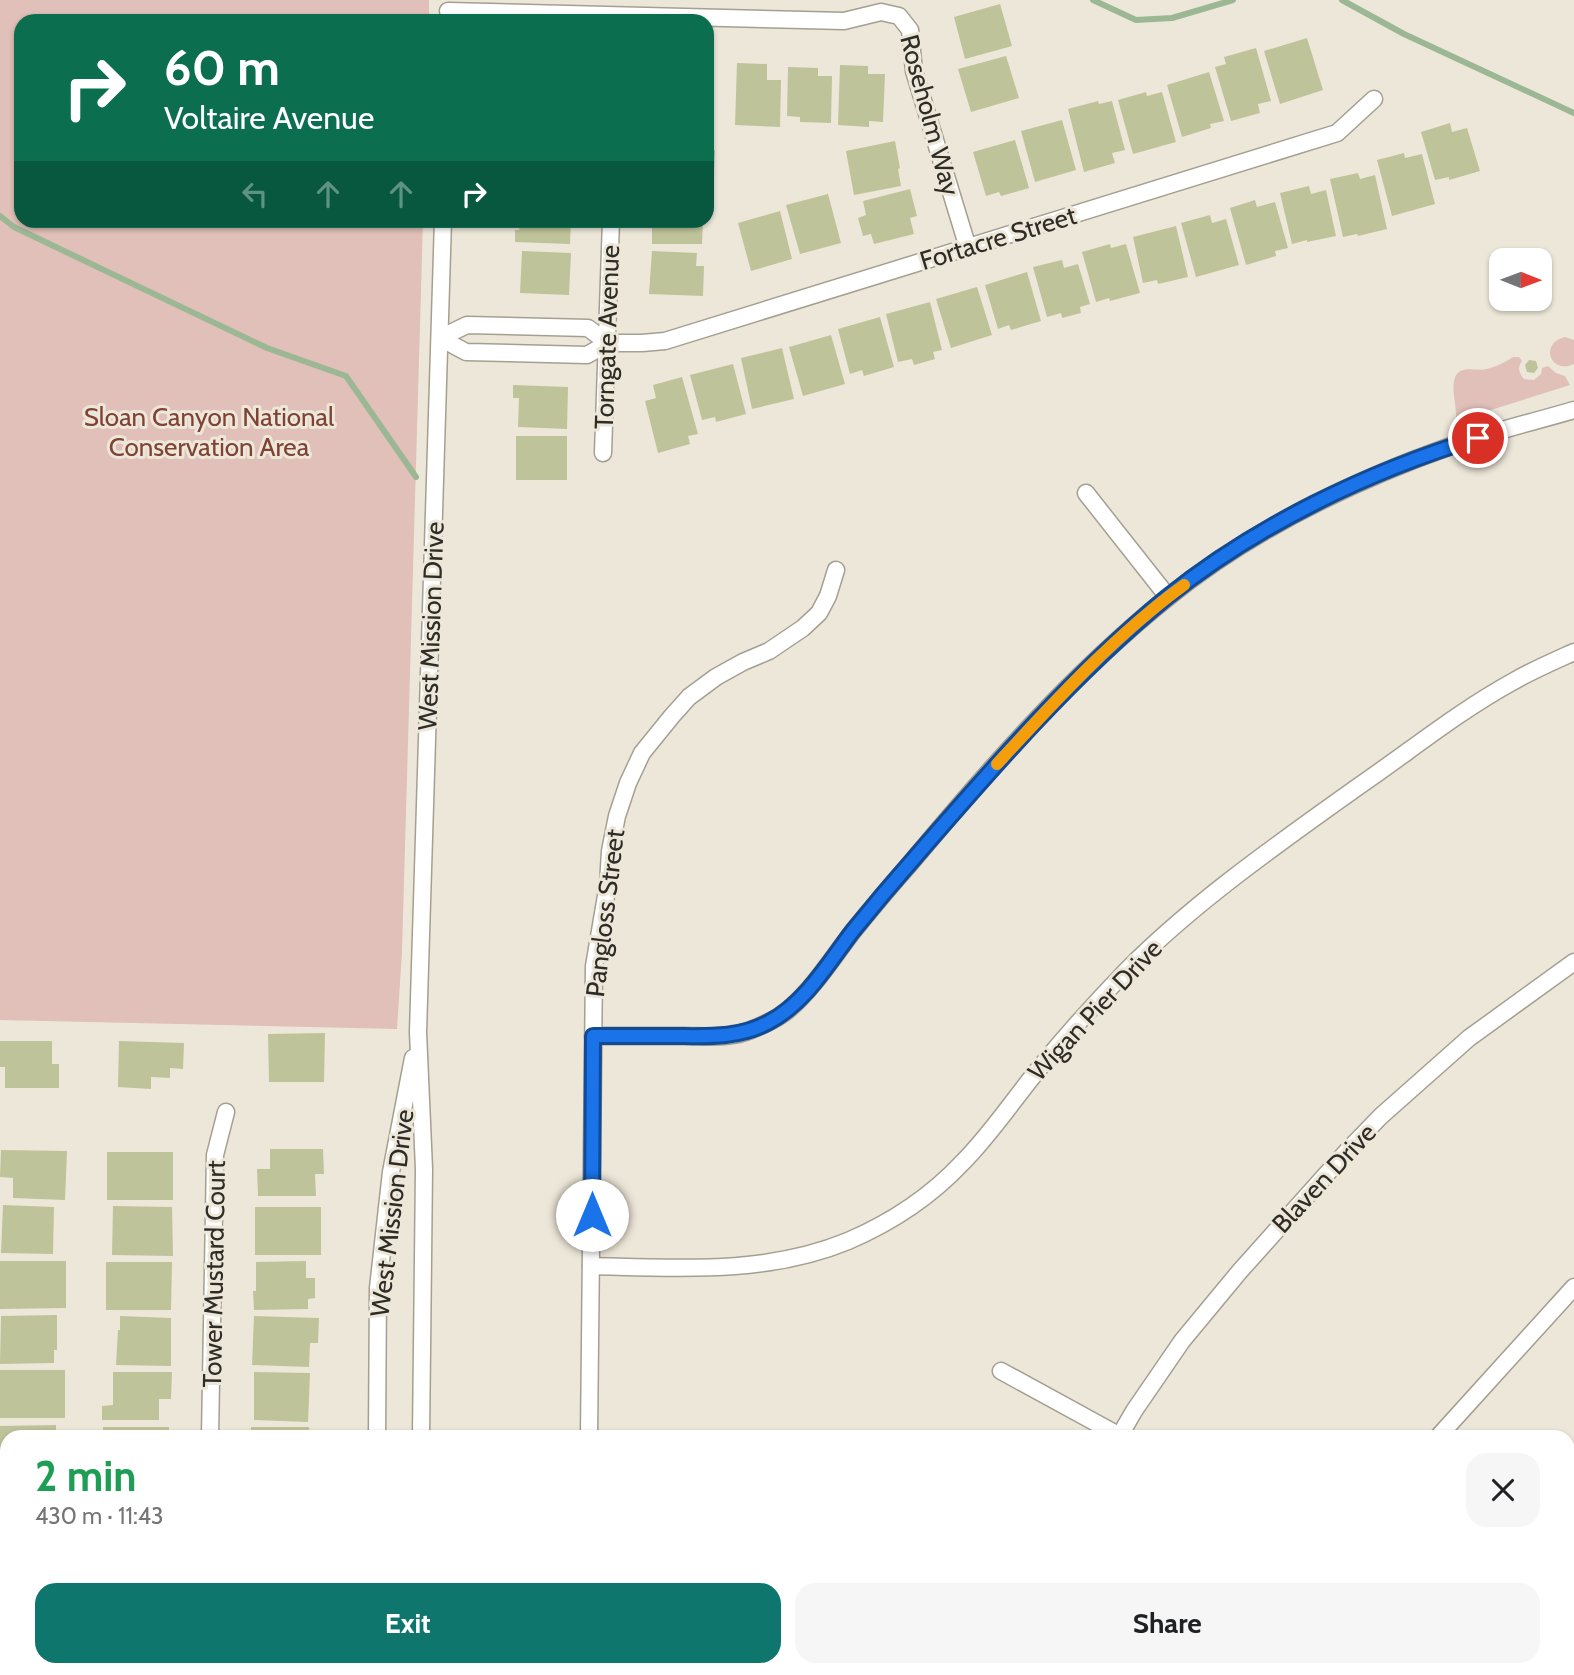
<!DOCTYPE html>
<html lang="en">
<head>
<meta charset="utf-8">
<style>
  :root { --surface:#fff; --page:#f6f6f6; --text:#202124; --muted:#757577; --accent:#0f766e }
  body { margin:0; font-family:Cabin,sans-serif; background:var(--page); color:var(--text); height:100vh; display:flex; flex-direction:column; font-size:26px; white-space:nowrap }
  * { box-sizing:border-box; margin:0 }
  p { font-size:23px; color:var(--muted) }
  .icon { flex:none; width:38px; height:38px; fill:none; stroke:currentColor; stroke-width:2; stroke-linecap:round; stroke-linejoin:round }
  .map { position:relative; flex:1; overflow:hidden }
  .panel { position:absolute; left:0px; top:1430px; width:1575px; height:247px; display:flex; flex-direction:column; background:var(--surface); border-radius:21px 21px 0 0; box-shadow:0 2px 5px #0004 }
  .panel>* { flex:none }
  .banner { position:absolute; left:14px; top:14px; width:700px; height:214px; border-radius:21px; box-shadow:0 2px 5px #0004; background:#0b6e4f; color:#fff; overflow:hidden }
  .needle { width:46px; rotate:91deg }
  .fabs { position:absolute; left:1489px; top:248px; display:grid; gap:14px }
  .fabs a { display:grid; place-items:center; width:63px; height:63px; border-radius:14px; background:var(--surface); box-shadow:0 2px 5px #0004; font-size:35px }
  .pin { position:absolute; display:grid; place-items:center; width:60px; height:60px; color:#fff; margin:-30px; border:4px solid #fff; border-radius:50%; box-shadow:0 2px 7px #0007 }
  .me { position:absolute; width:77px; margin:-38px; rotate:0deg; stroke-linejoin:round; filter:drop-shadow(0 0 5px #0008) }
  .turn { display:flex; align-items:center; gap:24px; height:147px; padding:0 35px; font-size:32px }
  .turn .icon { width:91px; height:91px; stroke-width:2.5 }
  .turn b { display:block; font-size:49px; line-height:60px }
  .lanes { display:flex; align-items:center; height:66px; padding:0 35px; background:#0003; justify-content:center; gap:35px; direction:ltr }
  .lanes .off { opacity:.35 }
  .round { display:grid; place-items:center; flex:none; width:74px; height:74px; border-radius:21px; background:var(--page) }
  .summary { display:flex; align-items:center; justify-content:space-between; height:119px; padding:0 35px }
  h1 { font-size:42px; font-weight:800; line-height:52px; color:#1e9e55 }
  .button { display:flex; gap:14px; margin-top:auto; padding:14px 35px }
  .button a { flex:1; height:80px; border-radius:21px; background:var(--accent); color:#fff; font-size:28px; font-weight:800; line-height:80px; text-align:center }
  .button a+a { background:var(--page); color:var(--text) }
  .map>svg:first-child { display:block }
  .green { fill:#e0c0b8 }
  .lines { fill:none; stroke-linecap:round; stroke-linejoin:round }
  .stream { stroke:#9bb794; stroke-width:6 }
  .building { fill:#bfc399 }
  .minor-casing { stroke:#a59f91; stroke-width:19 }
  .minor { stroke:#fff; stroke-width:16 }
  .route-casing { stroke:#114b97; stroke-width:18 }
  .route { stroke:#1a73e8; stroke-width:12 }
  .slow { stroke:#f59e0b; stroke-width:12 }
  .labels { text-anchor:middle; stroke-width:6; stroke-linejoin:round; paint-order:stroke }
  .street-label { font-size:26px; fill:#2f2c27; stroke:#ede7d9 }
  .park-label { font-size:26px; fill:#7f4234; stroke:#ede7d9 }
</style>
</head>
<body>
<div class="map">
<svg width="1574" height="1675" viewBox="0 0 1574 1675">
  <rect width="100%" height="100%" fill="#ede7d9"/>
  <!-- green -->
  <g class="green">
    <path d="M0,0H429V21H21V220L423,221L402,952L397,1029L0,1020Z"/>
    <path d="M1565,337L1574,340V364C1550,375 1539,343 1565,337Z"/>
    <path d="M1513,357H1519L1522,361C1517,368 1519,373 1524,379L1534,380L1541,374L1542,368L1548,366L1556,373L1565,376L1570,385L1456,421C1457,408 1452,394 1454,381C1458,363 1475,372 1487,369C1495,367 1506,362 1513,357Z"/>
  </g>
  <g class="lines">
    <!-- stream -->
    <g class="stream">
      <path d="M1093,0L1136,20L1172,18L1233,0"/>
      <path d="M1342,0L1404,34L1574,113"/>
      <path d="M0,216L14,227L267,348L346,376L416,477"/>
    </g>
  </g>
  <!-- building -->
  <g class="building">
    <path d="M1000,4L1012,46L965,59L954,17Z"/>
    <path d="M1307,38L1323,90L1280,104L1264,51Z"/>
    <path d="M707,48H711L710,91H707Z"/>
    <path d="M1256,48L1271,101L1258,104L1260,113L1231,121L1215,67L1226,64L1224,57Z"/>
    <path d="M1006,56L1019,98L971,112L958,69Z"/>
    <path d="M737,63L767,64V80H781L780,127L735,125Z"/>
    <path d="M840,65L868,66V74H885L883,122L869,121V127L838,125Z"/>
    <path d="M788,67L818,68V76H832L831,123L800,122V117L787,116Z"/>
    <path d="M1209,72L1224,121L1210,124L1211,128L1182,137L1167,85Z"/>
    <path d="M1146,92L1147,96L1162,92L1176,142L1133,154L1118,100Z"/>
    <path d="M1098,101L1099,104L1112,101L1125,150L1112,153L1115,163L1084,172L1068,109Z"/>
    <path d="M1062,120L1076,170L1035,182L1021,131Z"/>
    <path d="M1450,123L1452,132L1467,128L1480,171L1449,180V177L1435,180L1421,132Z"/>
    <path d="M1015,140L1029,188L1001,196L999,192L986,196L973,152Z"/>
    <path d="M895,141L900,168L898,169L901,186L854,195L846,151Z"/>
    <path d="M707,150H715L713,194H707Z"/>
    <path d="M1404,153L1405,158L1422,154L1435,204L1392,216L1377,160Z"/>
    <path d="M1358,173L1360,179L1375,175L1387,229L1358,236L1357,234L1343,237L1330,179Z"/>
    <path d="M1309,186L1311,194L1326,190L1336,236L1307,242V240L1292,244L1280,193Z"/>
    <path d="M910,189L917,216L910,218L914,234L874,244L871,234L863,236L858,218L866,215L863,201Z"/>
    <path d="M828,194L841,243L800,254L786,205Z"/>
    <path d="M1255,200L1257,207L1275,202L1288,248L1275,251L1276,256L1246,265L1230,208Z"/>
    <path d="M780,211L792,259L751,271L738,223Z"/>
    <path d="M1210,215L1212,223L1226,219L1239,265L1196,277L1181,223Z"/>
    <path d="M520,220H571L570,244L515,242V230H519Z"/>
    <path d="M652,220H703L702,244H652Z"/>
    <path d="M1176,226L1188,277L1158,284L1157,280L1143,283L1133,237Z"/>
    <path d="M1110,244L1111,248L1126,244L1140,293L1110,301L1109,298L1096,302L1082,252Z"/>
    <path d="M522,251L571,253L569,295L520,293Z"/>
    <path d="M652,251L697,253L696,266H704L703,296L649,294Z"/>
    <path d="M1062,260L1064,268L1078,264L1090,304L1080,307L1081,313L1062,318L1061,313L1047,317L1033,267Z"/>
    <path d="M1027,272L1041,321L1011,330L1009,325L998,329L985,285Z"/>
    <path d="M977,287L992,335L951,348L936,299Z"/>
    <path d="M930,302L942,350L933,352L935,359L914,365L912,359L898,362L886,314Z"/>
    <path d="M880,317L894,367L864,376L862,370L850,374L838,329Z"/>
    <path d="M831,335L845,384L803,396L789,347Z"/>
    <path d="M782,348L794,399L752,409L741,358Z"/>
    <path d="M1529,360L1536,361L1538,368L1534,373L1527,372L1525,365Z"/>
    <path d="M733,364L746,414L716,422L715,417L702,420L690,375Z"/>
    <path d="M682,377L698,434L688,436L690,444L658,453L645,401L656,398L653,385Z"/>
    <path d="M513,385L568,387L567,429L518,427L519,398H513Z"/>
    <rect x="516" y="436" width="51" height="44"/>
    <path d="M325,1033L324,1082H269L268,1034Z"/>
    <path d="M0,1041H52V1064H59V1088H5V1067H0Z"/>
    <path d="M119,1041L184,1043L183,1069L170,1068V1078L151,1077V1089L118,1087Z"/>
    <path d="M270,1149H323L324,1174H315L316,1196H258L257,1169H270Z"/>
    <path d="M1,1150L67,1151L65,1200L13,1198V1178L0,1177Z"/>
    <rect x="107" y="1152" width="66" height="48"/>
    <path d="M3,1205L54,1207L53,1254L1,1253Z"/>
    <path d="M113,1206L172,1207L173,1256L112,1255Z"/>
    <rect x="255" y="1207" width="66" height="48"/>
    <path d="M0,1261H66V1308L0,1309Z"/>
    <path d="M306,1261V1278H315V1298L308,1299V1309L254,1310L253,1291H256V1262Z"/>
    <path d="M106,1262H172L171,1310H106Z"/>
    <path d="M57,1315V1350H54V1363L0,1364L1,1316Z"/>
    <path d="M120,1316L171,1318V1366L116,1365L118,1330H120Z"/>
    <path d="M254,1316L319,1318L318,1343H310L309,1367L252,1365Z"/>
    <rect x="0" y="1370" width="65" height="48"/>
    <path d="M113,1372H172L171,1399H159V1420H102V1406L113,1405Z"/>
    <path d="M254,1372L310,1373L308,1422L254,1420Z"/>
    <path d="M56,1425V1437H7V1474H0V1426Z"/>
    <rect x="103" y="1427" width="66" height="10"/>
    <path d="M251,1427H309L310,1437H251Z"/>
    <rect x="0" y="1546" width="7" height="57"/>
    <rect x="259" y="1670" width="44" height="5"/>
  </g>
  <g class="lines">
    <!-- minor casing -->
    <g class="minor-casing">
      <g id="minor">
        <path d="M448,11L844,21L881,12L899,16L910,30L914,71L968,248"/>
        <path d="M440,338L466,352L587,355L608,343H642L665,341L1337,133L1374,99"/>
        <path d="M440,338L467,325L588,328L608,343"/>
        <path d="M603,453L611,220"/>
        <path d="M1086,493L1168,597"/>
        <path d="M593,1036C623,1036 654,1036 684,1036C706,1036 730,1039 751,1030C763,1025 778,1019 788,1010C814,988 833,957 854,930C872,908 890,886 909,865C988,770 1071,675 1167,598C1251,530 1350,482 1451,446C1491,432 1533,422 1574,410"/>
        <path d="M591,1266C677,1268 766,1275 848,1241C890,1223 931,1196 962,1163C992,1133 1015,1097 1042,1065C1069,1032 1098,1000 1127,970C1197,900 1278,844 1359,786C1410,751 1459,711 1514,681C1533,670 1554,661 1574,652"/>
        <path d="M1001,1371L1120,1436"/>
        <path d="M210,1437L215,1155L226,1112"/>
        <path d="M377,1437L378,1288L391,1172L413,1058"/>
        <path d="M421,1437L424,1169L418,1032L443,220"/>
        <path d="M589,1437L594,966L608,884L610,851L617,816L628,783L642,753L672,716L689,697L716,677L743,662L769,651L803,628L819,613L828,596L836,570"/>
        <path d="M1119,1437L1134,1411L1182,1341L1240,1271L1348,1150L1381,1116L1469,1038L1574,962"/>
        <path d="M1438,1437L1574,1287"/>
        <path d="M0,1506H7"/>
        <path d="M1568,1540L1574,1533"/>
        <path d="M939,1670L944,1675"/>
        <path d="M374,1675V1670"/>
        <path d="M418,1675V1670"/>
        <path d="M587,1675V1670"/>
        <path d="M1279,1675L1282,1670"/>
      </g>
    </g>
    <!-- minor -->
    <use href="#minor" class="minor"/>
  </g>
  <g class="lines">
    <!-- route casing -->
    <g class="route-casing">
      <path id="route" d="M592,1215L593,1036C619,1036 645,1036 671,1036C705,1036 738,1039 769,1022C805,1003 828,964 852,932C873,906 895,880 917,855C995,765 1074,674 1166,598C1255,526 1369,471 1478,438"/>
    </g>
    <!-- route -->
    <use href="#route" class="route"/>
    <!-- slow -->
    <path class="slow" d="M997,764C1055,701 1114,636 1184,585"/>
  </g>
  <g class="labels">
    <!-- street labels -->
    <g class="street-label">
      <text transform="translate(930 115) rotate(75)" y="9">Roseholm Way</text>
      <text transform="translate(998 238) rotate(-17)" y="9">Fortacre Street</text>
      <text transform="translate(607 337) rotate(-88)" y="9">Torngate Avenue</text>
      <text transform="translate(431 626) rotate(-88)" y="9">West Mission Drive</text>
      <text transform="translate(605 913) rotate(-83)" y="9">Pangloss Street</text>
      <text transform="translate(1095 1010) rotate(-47)" y="9">Wigan Pier Drive</text>
      <text transform="translate(1324 1178) rotate(-47)" y="9">Blaven Drive</text>
      <text transform="translate(392 1213) rotate(-83)" y="9">West Mission Drive</text>
      <text transform="translate(214 1274) rotate(-89)" y="9">Tower Mustard Court</text>
    </g>
    <!-- park labels -->
    <g class="park-label">
      <text x="209" y="426">Sloan Canyon National<tspan x="209" dy="30">Conservation Area</tspan></text>
    </g>
  </g>
</svg>
<div class="fabs">
<a><svg class="needle" viewBox="-14 -14 28 28"><path d="M0-13l5 13h-10z" fill="#e53935"/><path d="M0 13l5-13h-10z" fill="#757577"/></svg></a>
</div>
<div class="pin" style="left:1478px;top:438px;background:#d93025"><svg class="icon" aria-label="arrive" viewBox="0 0 24 24"><path d="M6 21V4h12l-3 4 3 4H6"/></svg></div>
<svg class="me" style="left:592px;top:1215px" viewBox="-20 -20 40 40"><circle r="19" fill="#fff"/><path d="M0-13L10 11 0 6-10 11z" fill="#1a73e8"/></svg>
<div class="banner">
<div class="turn"><svg class="icon" aria-label="right" viewBox="0 0 24 24"><path d="M7 20v-9h11M14 6l5 5-5 5"/></svg><div><b>60 m</b>Voltaire Avenue</div></div>
<div class="lanes"><svg class="icon off" aria-label="left" viewBox="0 0 24 24"><path d="M17 20v-9H6M10 6l-5 5 5 5"/></svg><svg class="icon off" aria-label="ahead" viewBox="0 0 24 24"><path d="M12 20V5M6 11l6-6 6 6"/></svg><svg class="icon off" aria-label="ahead" viewBox="0 0 24 24"><path d="M12 20V5M6 11l6-6 6 6"/></svg><svg class="icon" aria-label="right" viewBox="0 0 24 24"><path d="M7 20v-9h11M14 6l5 5-5 5"/></svg></div>
</div>
<section class="panel">
<div class="summary"><div><h1>2 min</h1><p>430 m · 11:43</p></div><a class="round"><svg class="icon" aria-label="close" viewBox="0 0 24 24"><path d="M6 6l12 12M18 6L6 18"/></svg></a></div>
<div class="button"><a>Exit</a><a>Share</a></div>
</section>
</div>
</body>
</html>
